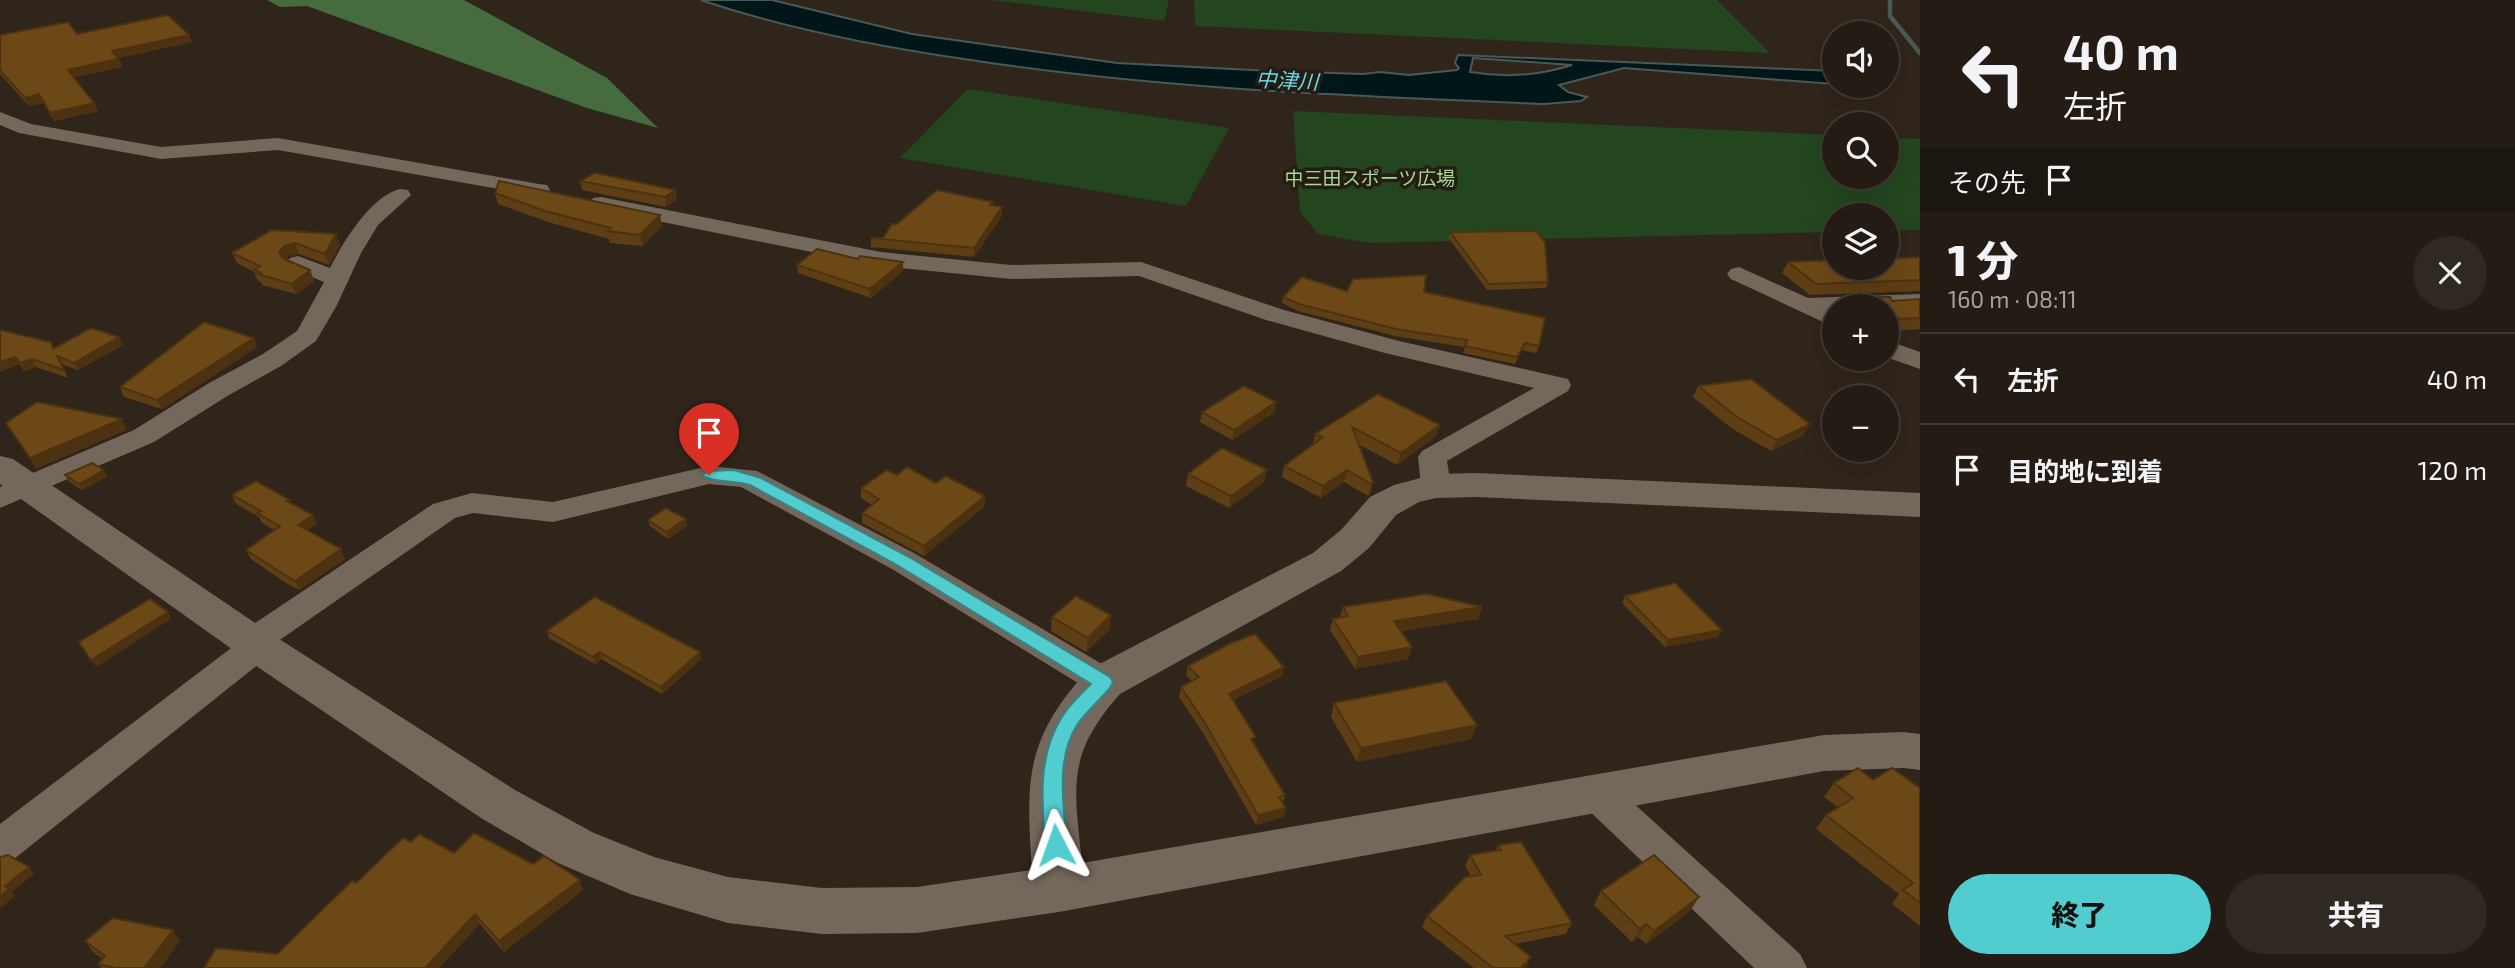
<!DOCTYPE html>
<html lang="ja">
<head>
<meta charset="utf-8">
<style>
  :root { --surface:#241c14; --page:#302922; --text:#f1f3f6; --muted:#a3a1a0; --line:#413a34; --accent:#52cdcf }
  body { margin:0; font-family:"Exo 2","Noto Sans JP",sans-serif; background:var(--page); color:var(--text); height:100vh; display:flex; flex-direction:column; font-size:26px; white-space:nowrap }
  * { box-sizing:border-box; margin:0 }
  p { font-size:23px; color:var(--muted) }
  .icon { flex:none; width:38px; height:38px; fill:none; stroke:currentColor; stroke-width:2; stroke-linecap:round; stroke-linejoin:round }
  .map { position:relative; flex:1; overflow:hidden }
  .side { display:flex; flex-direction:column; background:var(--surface); width:595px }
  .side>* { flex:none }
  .top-card { background:#241c14; color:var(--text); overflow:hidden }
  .buttons { position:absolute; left:1822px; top:21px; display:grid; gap:14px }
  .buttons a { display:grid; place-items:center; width:77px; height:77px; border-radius:50%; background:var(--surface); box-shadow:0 7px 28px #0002,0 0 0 2px var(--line); font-size:35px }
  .pin { position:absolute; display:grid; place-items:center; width:60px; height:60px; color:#fff; margin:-72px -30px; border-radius:50% 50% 50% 0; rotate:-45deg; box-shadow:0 0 7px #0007 }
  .pin .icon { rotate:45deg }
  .me { position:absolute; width:77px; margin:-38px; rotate:356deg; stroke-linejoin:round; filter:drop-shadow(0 0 5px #0008) }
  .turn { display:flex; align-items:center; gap:24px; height:147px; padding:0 28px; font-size:32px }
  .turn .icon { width:91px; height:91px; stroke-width:2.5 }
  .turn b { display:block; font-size:49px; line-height:60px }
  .then { display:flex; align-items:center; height:66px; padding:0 28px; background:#0003; gap:14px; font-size:26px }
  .round { display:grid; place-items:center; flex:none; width:74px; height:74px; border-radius:37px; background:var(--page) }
  .summary { display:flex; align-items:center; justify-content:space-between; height:119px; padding:0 28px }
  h1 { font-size:42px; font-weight:800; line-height:52px }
  .cta { display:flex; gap:14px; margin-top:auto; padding:14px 28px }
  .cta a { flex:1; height:80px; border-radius:42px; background:var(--accent); color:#111; font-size:28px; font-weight:800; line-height:80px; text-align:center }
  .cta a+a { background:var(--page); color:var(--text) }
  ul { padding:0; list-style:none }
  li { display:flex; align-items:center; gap:21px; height:91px; padding:0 28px; border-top:2px solid var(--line) }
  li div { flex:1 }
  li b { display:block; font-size:26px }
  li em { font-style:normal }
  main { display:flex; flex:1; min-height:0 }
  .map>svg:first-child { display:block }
  .green { fill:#23461e }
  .forest { fill:#456b3f }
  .water { fill:#001619; stroke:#4a5858; stroke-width:2; fill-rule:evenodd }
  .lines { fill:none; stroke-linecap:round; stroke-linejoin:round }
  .stream { stroke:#4a5858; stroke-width:4.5 }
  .minor { fill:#74675b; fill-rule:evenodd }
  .tertiary { fill:#74675b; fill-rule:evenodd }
  .wall { fill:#5e3e14 }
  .shaded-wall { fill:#4c3210 }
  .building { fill:#6d4817; stroke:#4c3210; stroke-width:2 }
  .route { fill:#52cdcf; stroke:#358587; stroke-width:2 }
  .labels { text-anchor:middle; stroke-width:7; stroke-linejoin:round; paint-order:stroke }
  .far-park-label { font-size:19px; fill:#a0da96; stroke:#261c12 }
  .far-water-label { font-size:21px; font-style:italic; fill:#61dcec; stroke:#261c12 }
</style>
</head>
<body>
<main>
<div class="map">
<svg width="1920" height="968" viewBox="0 0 1920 968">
  <rect width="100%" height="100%" fill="#30251b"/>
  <!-- green -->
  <g class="green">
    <path d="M991,0H1169L1164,21Z"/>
    <path d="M1194,0H1717L1770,53L1195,26Z"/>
    <path d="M968,89L1229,128L1186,206L900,158Z"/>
    <path d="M1293,111L1834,135V177H1886L1887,138L1920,139V230L1887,231L1886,215H1834V232L1369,243L1318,234L1300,212Z"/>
  </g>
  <!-- forest -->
  <path class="forest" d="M267,0H464L607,78L658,128L587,108L307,6L280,7Z"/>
  <!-- water -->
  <path class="water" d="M701,0H772L912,34L1117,63L1271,71L1363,74L1380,72L1409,75L1457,70L1459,68L1455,63L1458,55L1834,71V84L1624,68L1559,85L1568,92L1587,97L1581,101L1544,104C1350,96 1156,89 964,59C875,46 787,29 701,0ZM1473,58L1572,65C1538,76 1506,78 1470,72Z"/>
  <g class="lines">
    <!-- stream -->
    <path class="stream" d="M1890,0V16L1920,53"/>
    <!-- minor -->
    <g class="minor">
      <path d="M0,112L31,124L161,147L278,138L539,184L547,185L550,190L547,195L539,196L278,150L161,159L19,133L0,125Z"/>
      <path d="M400,189L408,190L411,195L378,225L361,253L337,305L316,341L281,366L229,395L154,442L0,508V487L134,430L209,383L263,354L297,331L324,282L290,268L286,263L290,258L298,256L330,268C343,242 371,196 400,189Z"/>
      <path d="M601,197L881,252L1011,265L1141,262L1284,310L1399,341L1568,379L1571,385L1568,391L1447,461L1451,486L1447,493L1436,495L1425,493L1421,486L1418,457L1422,451L1534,388L1385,353L1266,320L1139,276L1011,279L881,266L593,208L590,203L593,198Z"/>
      <path d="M1739,267L1808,298L1920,294V308L1886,310V306H1834L1830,319L1821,321L1731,279L1727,274L1731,269Z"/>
      <path d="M1886,340L1920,352V369L1886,357Z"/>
      <path d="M709,466L757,471L914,553L1117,673L1122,682L1117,691L1104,695L1091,691L892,569L741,487L709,484L553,522L473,513L455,518L274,644L270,655L14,859L0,864V824L239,642L243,631L433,504L472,493L553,502Z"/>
      <path d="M1596,777L1610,782L1800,954L1807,968H1754L1582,804L1577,793L1582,782Z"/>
    </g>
    <!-- tertiary -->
    <path class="tertiary" d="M0,456L13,459L273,635L515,790L594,833L654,857L728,877L822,888L917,887L1032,870C1026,781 1024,740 1088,670L1313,553L1341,530L1370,497L1394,485L1436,474L1476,473L1920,493V517L1476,497L1436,498L1419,502L1396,515L1369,548L1341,571L1120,694C1066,755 1074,786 1082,863L1824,735L1903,732L1920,734V770L1903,768L1824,771L1059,912L917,933L822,934L728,923L630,894L558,863L481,818L243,657L0,484Z"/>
  </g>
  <!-- wall -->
  <g class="wall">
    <path d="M77,34L189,35L192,42L118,58L122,67L74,77L98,111L54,121L43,103L29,106L0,74V35Z"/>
    <path d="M580,181L675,190L677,199L666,207L582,190Z"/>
    <path d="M495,193L662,226L642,246L610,243L609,239L548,222L498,204Z"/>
    <path d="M993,202V206L1002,207V216L974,257L871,247V238H883L897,224Z"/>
    <path d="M272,230L340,245L329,265L299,254L288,256L286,260L310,270L314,281L296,294L262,285L261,282L258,281L254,272L237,263L232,253Z"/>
    <path d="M1450,232L1548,282L1546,288L1487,290L1448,237Z"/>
    <path d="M1920,257V291L1810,295L1782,273L1788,262Z"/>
    <path d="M797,265L903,271L871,298L798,273Z"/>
    <path d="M1347,291L1424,292L1539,346L1536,353L1522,350L1515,364L1463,353L1465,347L1395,336L1298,311L1282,303L1283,297Z"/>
    <path d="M1842,297L1892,301L1920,299V329L1894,331L1886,325V306H1837Z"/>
    <path d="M0,330L51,342L54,348L123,345L78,370L61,364L68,378L36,367L24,371L19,364L0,372Z"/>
    <path d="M254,338L257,347L162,409L124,397L120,387Z"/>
    <path d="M1698,386L1804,435L1771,451L1731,428L1693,397Z"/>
    <path d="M1378,394L1436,436L1397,465L1358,444L1373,482L1370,494L1368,496L1344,482L1321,498L1282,477L1284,466L1313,445L1315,434Z"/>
    <path d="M1202,412H1275L1232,440L1200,422Z"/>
    <path d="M104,470L107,477L82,490L68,481L65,475Z"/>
    <path d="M1188,474L1264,482L1229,508L1186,486Z"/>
    <path d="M897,475L936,483L985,506L924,556L862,523V513L872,505L861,498V488Z"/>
    <path d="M232,495L291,503L317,524L307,530L345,559L299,590L286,583L251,559L246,550L274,530L262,523L259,517L236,504Z"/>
    <path d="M648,520L687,526L668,539L650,526Z"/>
    <path d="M1625,596L1718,637L1665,647L1622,603Z"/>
    <path d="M1343,607H1482L1478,619L1401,631L1412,647L1408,659L1355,669L1330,630L1333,619L1340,617Z"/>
    <path d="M1052,617L1110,629L1086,652L1051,631Z"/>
    <path d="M547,631L701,659L662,694L601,659L595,664L549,638Z"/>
    <path d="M1188,666L1284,667L1282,676L1233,700L1254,744L1285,795L1283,803V817L1256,825L1203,733L1179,697L1181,687L1192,681L1186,675Z"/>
    <path d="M1334,703L1471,739L1357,762L1331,717Z"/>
    <path d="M1873,780L1920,788V926L1892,904L1899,894L1816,829L1826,815L1838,807L1824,797L1834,783Z"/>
    <path d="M411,842L454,853L533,864L583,890L504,952L480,924L277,954L356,883Z"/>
    <path d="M1499,845L1572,923L1566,934L1515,944L1525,968H1474L1422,927L1427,916L1471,876L1465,866L1470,855L1496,850Z"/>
    <path d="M1601,891L1690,911L1646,944L1638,937L1632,942L1594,905Z"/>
    <path d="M85,941H180L160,968H101L98,964L103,959L94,953Z"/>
  </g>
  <!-- shaded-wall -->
  <g class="shaded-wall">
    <path d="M189,35L192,42L115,59L112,51Z"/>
    <path d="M118,59L122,67L72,78L68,70Z"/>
    <path d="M39,94L43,103L29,106L25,98Z"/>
    <path d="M94,103L98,111L54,121L50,113Z"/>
    <path d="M675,190L677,199L666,207L665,197Z"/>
    <path d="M1002,207V216L974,257V248Z"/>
    <path d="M660,215L662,226L642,246L640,235Z"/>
    <path d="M336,234L340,245L329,265L325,254Z"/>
    <path d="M295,243L299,254L288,256L283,263L279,253L284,246Z"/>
    <path d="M903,262V271L871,298L870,289Z"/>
    <path d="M310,270L314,281L296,294L292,284Z"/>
    <path d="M119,337L123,345L78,370L74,363Z"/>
    <path d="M254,338L257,347L162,409L157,400Z"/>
    <path d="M15,357L19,364L0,372V362Z"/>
    <path d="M32,359L36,367L24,371L20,363Z"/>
    <path d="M1276,402L1275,412L1232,440L1234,430Z"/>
    <path d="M122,419L127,430L36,469L30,458Z"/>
    <path d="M1810,424L1804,435L1771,451L1777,440Z"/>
    <path d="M1440,425L1436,436L1397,465L1401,453Z"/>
    <path d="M104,470L107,477L82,490L79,484Z"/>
    <path d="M1267,470L1264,482L1229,508L1231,496Z"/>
    <path d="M1347,470L1344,482L1321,498L1323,486Z"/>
    <path d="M1373,482L1370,494L1368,496L1371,484Z"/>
    <path d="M985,496V506L924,556V546Z"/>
    <path d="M313,515L317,524L302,534L298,525Z"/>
    <path d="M686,519L687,526L668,539L666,532Z"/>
    <path d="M341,549L345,559L299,590L295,581Z"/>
    <path d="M1482,607L1478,619L1391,633L1394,621Z"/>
    <path d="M168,612L171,619L96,667L91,660Z"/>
    <path d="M1111,615L1110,629L1086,652L1088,638Z"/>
    <path d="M1722,630L1718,637L1665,647L1668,640Z"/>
    <path d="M1412,647L1408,659L1355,669L1358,657Z"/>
    <path d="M599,652L601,659L595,664L593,657Z"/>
    <path d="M700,652L701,659L662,694L661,687Z"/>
    <path d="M1284,667L1282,676L1227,703L1229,694Z"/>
    <path d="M1477,725L1471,739L1357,762L1361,748Z"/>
    <path d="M1286,808L1283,817L1256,825L1258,815Z"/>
    <path d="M29,867L34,874L12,892L15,896L0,908V896L5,886Z"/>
    <path d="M580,880L583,890L504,952L499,941Z"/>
    <path d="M1699,897L1690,911L1646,944L1654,931Z"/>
    <path d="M475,914L480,924L439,968H425Z"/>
    <path d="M1646,924L1638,937L1632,942L1640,929Z"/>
    <path d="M173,930L180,941L160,968H144Z"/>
    <path d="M1531,957L1526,968H1521Z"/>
  </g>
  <!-- building -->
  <g class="building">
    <path d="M168,15L189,35L112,51L118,59L68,70L94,103L50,113L39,94L25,98L0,70V35L68,22L77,34Z"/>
    <path d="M595,173L675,190L665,197L580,181Z"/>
    <path d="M499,181L660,215L640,235L607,231L611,228L545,211L495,193Z"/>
    <path d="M937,190L993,202L990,205L1002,207L974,248L871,238H883L892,224H897Z"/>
    <path d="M272,230L336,234L325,254L295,243L284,246L279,253L284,259L310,270L292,284L258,274L261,273L254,270L260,266L232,253Z"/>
    <path d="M1536,231L1545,242L1548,282L1489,284L1450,232Z"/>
    <path d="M817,249L858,259L860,256L903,262L870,289L797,265Z"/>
    <path d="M1920,257V280L1816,284L1788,262L1834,260V268H1886V259Z"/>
    <path d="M1426,275L1424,292L1545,318L1539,346L1525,343L1517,357L1465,346L1467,340L1396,329L1299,304L1283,297L1302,277L1347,291L1353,279Z"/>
    <path d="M1842,297H1890L1892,301L1920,299V318L1900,319L1886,308V306H1848L1840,302Z"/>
    <path d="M204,322L254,338L157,400L120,387Z"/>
    <path d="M91,328L119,337L74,363L57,356L64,370L32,359L20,363L15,357L0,362V330L51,342L53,349Z"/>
    <path d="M1751,379L1810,424L1777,440L1737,417L1698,386Z"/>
    <path d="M1244,386L1276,402L1234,430L1202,412Z"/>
    <path d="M1378,394L1440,425L1401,453L1352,427L1373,482L1371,484L1347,470L1323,486L1284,466L1323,437L1315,434Z"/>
    <path d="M37,402L122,419L30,458L6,423Z"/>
    <path d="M1222,448L1267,470L1231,496L1188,474Z"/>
    <path d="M92,463L104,470L79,484L65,475Z"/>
    <path d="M907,467L936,483L946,476L985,496L924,546L862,513L879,499L861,488L887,470L897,475Z"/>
    <path d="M256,481L290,500L287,501L313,515L298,525L341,549L295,581L282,573L246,550L280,526L257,513L261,511L232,495Z"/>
    <path d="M666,508L686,519L666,532L648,520Z"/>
    <path d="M1675,583L1722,630L1668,640L1625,596Z"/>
    <path d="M1427,594L1482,607L1394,621L1412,647L1358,657L1333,619L1348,616L1343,607Z"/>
    <path d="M1076,596L1111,615L1088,638L1052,617Z"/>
    <path d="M595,597L700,652L661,687L599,652L593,657L547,631Z"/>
    <path d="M150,599L168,612L91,660L79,642Z"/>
    <path d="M1255,634L1284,667L1229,694L1256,737L1251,739L1285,795L1279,797L1286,808L1258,815L1205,723L1181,687L1199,677L1188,666L1231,643Z"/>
    <path d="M1446,681L1477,725L1361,748L1334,703Z"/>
    <path d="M1858,768L1873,780L1892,768L1920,788V903L1903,890L1913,883L1826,815L1853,798L1834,783Z"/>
    <path d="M474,833L533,864L544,856L580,880L499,941L475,914L425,968H204L216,948L277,954L352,881L356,883L403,838L411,842L419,834L454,853Z"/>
    <path d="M1521,842L1572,923L1505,936L1531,957L1521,968H1493L1427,916L1465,877L1481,875L1470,855L1501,850L1499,845Z"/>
    <path d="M8,855L29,867L5,886L9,889L0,896V857Z"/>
    <path d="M1654,855L1699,897L1654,931L1646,924L1640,929L1601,891Z"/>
    <path d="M113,918L173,930L144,968H115L98,964L105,956L85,941Z"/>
  </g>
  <!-- route -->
  <path class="route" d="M734,470L761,478L909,557L1110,677L1113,682L1110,688C1100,700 1086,712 1077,725C1055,760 1064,806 1067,845L1064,851L1056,854L1049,851L1045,845C1042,801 1037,756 1062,717C1069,705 1081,694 1091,684L897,565L750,485C736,481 708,482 702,475L709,471Z"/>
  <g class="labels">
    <!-- far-park labels -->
    <g class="far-park-label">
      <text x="1370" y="185">中三田スポーツ広場</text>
    </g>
    <!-- far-water labels -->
    <g class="far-water-label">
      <text transform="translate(1287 81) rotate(3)" y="7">中津川</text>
    </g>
  </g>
</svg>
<div class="buttons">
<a><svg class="icon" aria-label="sound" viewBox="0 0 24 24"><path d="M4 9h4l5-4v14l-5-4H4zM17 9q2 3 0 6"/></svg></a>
<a><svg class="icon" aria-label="search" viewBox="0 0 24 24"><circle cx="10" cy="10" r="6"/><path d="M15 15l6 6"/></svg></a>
<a><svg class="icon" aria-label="layers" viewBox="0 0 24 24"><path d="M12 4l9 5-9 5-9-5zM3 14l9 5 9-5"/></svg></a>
<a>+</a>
<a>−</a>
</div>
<div class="pin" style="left:709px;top:475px;background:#d93025"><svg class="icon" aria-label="arrive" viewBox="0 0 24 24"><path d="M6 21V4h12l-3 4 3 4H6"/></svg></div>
<svg class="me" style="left:1056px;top:845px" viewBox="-20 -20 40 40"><path d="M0-17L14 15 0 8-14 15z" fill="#52cdcf" stroke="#fff" stroke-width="4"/></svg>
</div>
<section class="side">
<div class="top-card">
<div class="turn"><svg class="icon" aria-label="left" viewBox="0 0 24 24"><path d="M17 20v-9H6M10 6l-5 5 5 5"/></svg><div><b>40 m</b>左折</div></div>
<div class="then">その先<svg class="icon" aria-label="arrive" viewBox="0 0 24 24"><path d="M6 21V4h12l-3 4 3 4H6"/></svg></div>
</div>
<div class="summary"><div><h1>1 分</h1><p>160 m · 08:11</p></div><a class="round"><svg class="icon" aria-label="close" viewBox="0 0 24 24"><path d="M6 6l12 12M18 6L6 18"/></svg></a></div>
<ul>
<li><svg class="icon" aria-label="left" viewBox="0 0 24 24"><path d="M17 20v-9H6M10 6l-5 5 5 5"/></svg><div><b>左折</b></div><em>40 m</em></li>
<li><svg class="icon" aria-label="arrive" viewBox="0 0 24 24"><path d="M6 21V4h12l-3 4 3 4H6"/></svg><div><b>目的地に到着</b></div><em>120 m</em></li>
</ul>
<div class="cta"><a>終了</a><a>共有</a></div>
</section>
</main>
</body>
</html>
